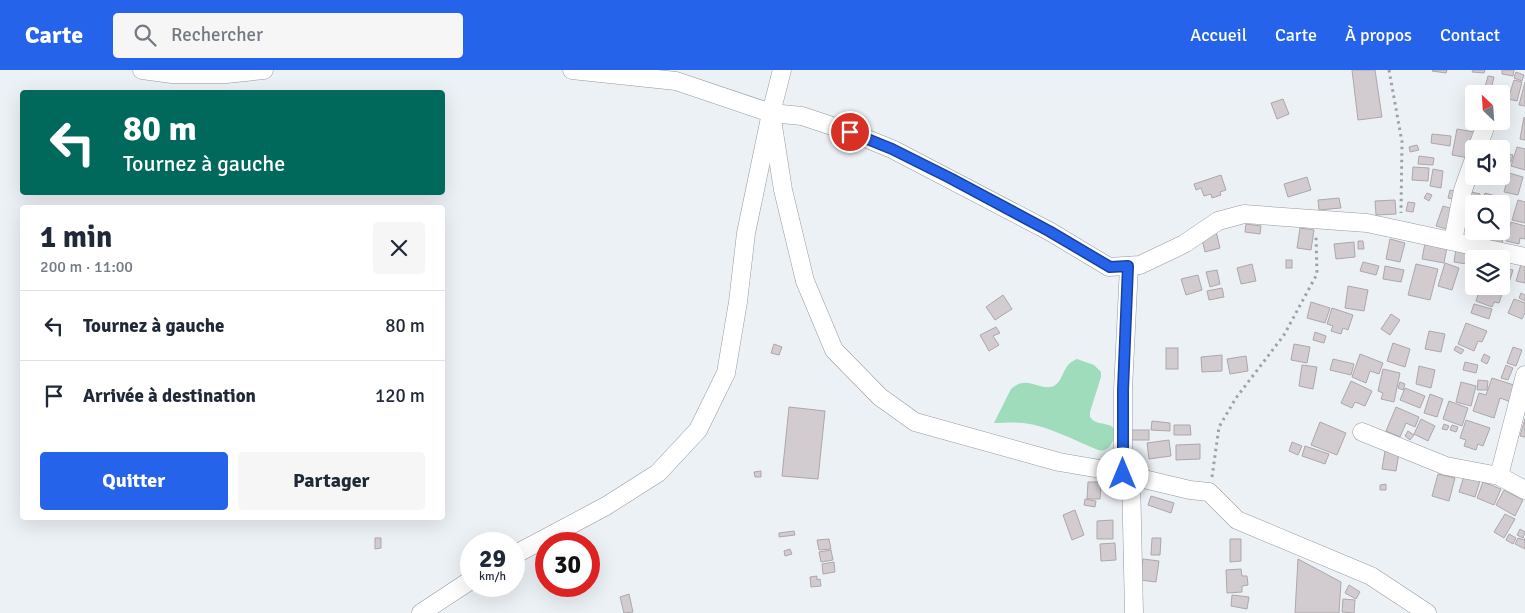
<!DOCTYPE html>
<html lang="fr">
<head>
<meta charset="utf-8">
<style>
  :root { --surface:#fff; --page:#f6f6f7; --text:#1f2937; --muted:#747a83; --line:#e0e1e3; --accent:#2563eb }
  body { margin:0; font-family:Signika,sans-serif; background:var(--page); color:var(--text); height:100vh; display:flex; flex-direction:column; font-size:19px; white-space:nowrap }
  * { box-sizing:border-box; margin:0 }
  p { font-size:16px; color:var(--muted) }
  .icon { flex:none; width:28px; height:28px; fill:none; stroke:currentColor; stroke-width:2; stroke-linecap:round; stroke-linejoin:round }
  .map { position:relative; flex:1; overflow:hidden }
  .drawer { position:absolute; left:20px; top:135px; width:425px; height:315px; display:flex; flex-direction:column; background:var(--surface); border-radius:5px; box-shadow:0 5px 20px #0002 }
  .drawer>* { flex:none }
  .top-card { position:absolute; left:20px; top:20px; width:425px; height:105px; border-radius:5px; box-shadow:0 5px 20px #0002; background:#00695c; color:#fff; overflow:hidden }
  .needle { width:32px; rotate:335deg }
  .fabs { position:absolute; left:1465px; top:15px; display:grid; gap:10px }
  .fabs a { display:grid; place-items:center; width:45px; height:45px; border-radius:5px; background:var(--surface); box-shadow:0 5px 20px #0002; font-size:25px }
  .speed { position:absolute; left:460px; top:462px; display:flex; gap:10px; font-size:25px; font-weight:700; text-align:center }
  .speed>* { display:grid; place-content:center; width:65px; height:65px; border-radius:50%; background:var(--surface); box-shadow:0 5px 20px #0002; line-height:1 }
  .speed small { font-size:12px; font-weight:400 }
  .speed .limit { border:8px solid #d22; background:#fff; color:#111 }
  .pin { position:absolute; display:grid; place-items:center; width:42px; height:42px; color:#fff; margin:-21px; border:2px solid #fff; border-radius:50%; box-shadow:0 1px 5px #0007 }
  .me { position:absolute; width:55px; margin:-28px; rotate:0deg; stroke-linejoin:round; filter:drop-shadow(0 0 4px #0008) }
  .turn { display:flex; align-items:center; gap:18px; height:105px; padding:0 20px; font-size:22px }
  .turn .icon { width:65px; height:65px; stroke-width:2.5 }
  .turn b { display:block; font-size:35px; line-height:42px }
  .round { display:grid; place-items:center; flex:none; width:52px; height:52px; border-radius:5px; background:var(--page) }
  .headline { display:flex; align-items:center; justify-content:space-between; height:85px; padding:0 20px }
  h1 { font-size:30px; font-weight:800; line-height:38px }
  .button { display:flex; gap:10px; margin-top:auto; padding:10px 20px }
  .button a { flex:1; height:58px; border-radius:5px; background:var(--accent); color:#fff; font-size:20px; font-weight:800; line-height:58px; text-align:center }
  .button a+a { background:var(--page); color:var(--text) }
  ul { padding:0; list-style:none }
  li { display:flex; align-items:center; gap:15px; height:70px; padding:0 20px; border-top:1px solid var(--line) }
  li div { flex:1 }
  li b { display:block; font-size:19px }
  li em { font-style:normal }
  header { display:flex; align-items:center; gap:30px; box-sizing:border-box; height:70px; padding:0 25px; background:var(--accent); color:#fff }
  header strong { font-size:24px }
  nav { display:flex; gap:28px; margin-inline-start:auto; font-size:18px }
  .search { width:350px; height:45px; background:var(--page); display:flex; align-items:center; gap:12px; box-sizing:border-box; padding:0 18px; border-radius:5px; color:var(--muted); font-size:19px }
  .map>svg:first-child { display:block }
  .green { fill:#9edcbc }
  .building { fill:#d2ccd0; stroke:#ada7ab }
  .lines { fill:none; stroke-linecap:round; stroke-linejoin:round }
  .minor-casing { stroke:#959a9f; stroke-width:19 }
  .path { stroke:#9ea2a5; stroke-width:3; stroke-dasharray:2.5 4; stroke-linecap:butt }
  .minor { stroke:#fff; stroke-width:18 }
  .route-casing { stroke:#184099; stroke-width:12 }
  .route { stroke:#2563eb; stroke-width:9 }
</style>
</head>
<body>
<header>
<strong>Carte</strong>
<div class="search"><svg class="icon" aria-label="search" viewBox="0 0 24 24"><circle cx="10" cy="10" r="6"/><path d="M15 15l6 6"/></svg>Rechercher</div>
<nav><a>Accueil</a><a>Carte</a><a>À propos</a><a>Contact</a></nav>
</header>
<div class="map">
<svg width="1525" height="543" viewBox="0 0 1525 543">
  <rect width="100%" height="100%" fill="#ecf1f6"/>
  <!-- green -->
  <path class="green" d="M1077,289L1094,295L1101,302V307L1090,342V347C1092,349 1093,351 1096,352C1104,355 1116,353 1115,365C1114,369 1112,374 1109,377C1106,380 1102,381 1098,380C1073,370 1049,356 1023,353C1013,352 1004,353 994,353L1011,319C1028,304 1039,322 1054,316C1062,312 1063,299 1070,293C1072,291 1075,290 1077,289Z"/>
  <!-- building -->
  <g class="building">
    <path d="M1352,0H1375L1382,47L1358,50Z"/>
    <path d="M1433,0H1447L1446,3L1432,1Z"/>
    <path d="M1473,0H1485L1484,3L1472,2Z"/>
    <path d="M1502,0H1514L1513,6L1502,4Z"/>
    <path d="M1516,2L1524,5L1522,11L1514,8Z"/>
    <path d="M1488,6L1494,7L1491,19L1485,17Z"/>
    <path d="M1514,10L1522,12L1517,31L1508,29Z"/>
    <path d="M1525,12V36L1519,35Z"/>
    <path d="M1283,29L1289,44L1277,49L1271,33Z"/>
    <path d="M1524,47L1525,48V70L1520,69Z"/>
    <path d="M1457,59L1474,62L1469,88L1452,85Z"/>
    <path d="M1432,64L1451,66L1450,76L1431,73Z"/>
    <path d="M1417,75L1419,80L1410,82L1409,77Z"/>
    <path d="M1517,77L1525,79V100L1511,96Z"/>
    <path d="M1509,84L1513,85L1511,92L1507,91Z"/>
    <path d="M1419,86L1434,88L1433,95L1418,94Z"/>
    <path d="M1413,97L1429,98L1428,111L1412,110Z"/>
    <path d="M1433,99L1443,101L1441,118L1430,116Z"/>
    <path d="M1509,103L1523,107L1518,125L1504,122Z"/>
    <path d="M1221,105L1226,120L1220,122L1221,125L1212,128L1211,124L1204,126L1201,118L1196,120L1194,114Z"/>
    <path d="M1307,107L1311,120L1288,127L1284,114Z"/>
    <path d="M1450,120L1459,122L1458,130L1448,128Z"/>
    <path d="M1467,121L1480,124L1478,134H1474V140L1463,138Z"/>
    <path d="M1427,123L1432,125L1429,131L1424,128Z"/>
    <path d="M1485,123L1503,128L1501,138V134H1482Z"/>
    <path d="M1339,128L1341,138L1319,140L1318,130Z"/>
    <path d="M1395,130L1396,144L1376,145L1375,131Z"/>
    <path d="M1518,130L1525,132V153L1512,150Z"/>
    <path d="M1408,132L1415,133L1413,142L1406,141Z"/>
    <path d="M1443,136L1457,140L1450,160L1436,156Z"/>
    <path d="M1466,141L1474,144V159L1462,156Z"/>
    <path d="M1511,152L1525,156V169L1520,168L1519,174L1506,171Z"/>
    <path d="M1501,153L1508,156L1501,175L1492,172L1496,161H1501Z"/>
    <path d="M1246,154L1261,156L1260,164L1245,162Z"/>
    <path d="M1300,158L1314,160L1311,180L1297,178Z"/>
    <path d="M1216,161L1220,178L1205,182L1201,165Z"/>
    <path d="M1390,169L1405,173L1400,192L1386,189Z"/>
    <path d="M1358,171H1363L1364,179H1358Z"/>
    <path d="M1354,172L1355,187L1336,189L1334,174Z"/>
    <path d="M1425,173L1447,177L1444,193L1422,189Z"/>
    <path d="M1456,179L1475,182L1473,195L1454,192Z"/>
    <rect x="1286" y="190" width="6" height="8"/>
    <path d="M1522,191L1525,192V213L1516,211Z"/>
    <path d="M1363,192L1379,196L1376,205L1360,201Z"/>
    <path d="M1445,193L1459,198L1452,220L1438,216Z"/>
    <path d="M1252,194L1256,211L1241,214L1237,198Z"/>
    <path d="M1416,194L1438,199L1430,230L1408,225Z"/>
    <path d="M1385,196L1404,200L1401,212L1383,209Z"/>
    <path d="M1501,197L1513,200L1509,213L1501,211Z"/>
    <path d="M1217,200L1220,214L1210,217L1206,202Z"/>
    <path d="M1198,205L1202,220L1186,225L1181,209Z"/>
    <path d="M1348,216L1368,220L1364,241L1345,238Z"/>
    <path d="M1481,216H1494L1499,218L1498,222L1502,224L1499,233L1494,232L1492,237L1476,231Z"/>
    <path d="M1222,218L1224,227L1209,230L1207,221Z"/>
    <path d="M1521,223L1525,225V231L1519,228Z"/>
    <path d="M1003,225L1012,239L995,250L986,237Z"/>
    <path d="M1514,229L1525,233V243L1522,249L1508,243Z"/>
    <path d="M1311,232L1330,238L1325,253L1307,248Z"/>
    <path d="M1474,234L1492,239L1489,249L1471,243Z"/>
    <path d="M1332,238L1353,245L1348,260L1343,258L1341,264L1331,261L1333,256L1327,254Z"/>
    <path d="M1391,244L1400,250L1390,265L1381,259Z"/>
    <path d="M1466,253L1487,261L1482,272L1478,271L1474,281L1458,274Z"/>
    <path d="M996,257L1000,263L993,266L999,275L989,281L980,265Z"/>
    <path d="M1429,261L1445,264L1441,282L1425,279Z"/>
    <path d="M1315,262L1326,266L1324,273L1313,270Z"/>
    <path d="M1393,273L1410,279L1405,297L1387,291Z"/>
    <path d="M774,274L782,277L779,285L771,283Z"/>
    <path d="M1294,274L1310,277L1307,293L1291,290Z"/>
    <path d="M1456,276L1464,280L1461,284L1454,280Z"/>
    <path d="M1513,277L1522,280L1516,296L1507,293Z"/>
    <rect x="1166" y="278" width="12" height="21"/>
    <path d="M1360,284L1383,293L1379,304L1370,301L1366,313L1352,307Z"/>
    <path d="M1484,284L1490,287L1487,294L1481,291Z"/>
    <path d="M1222,285V301L1202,302L1201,287Z"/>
    <path d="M1246,286L1248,301L1230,304L1227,289Z"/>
    <path d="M1333,289L1354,294L1351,305L1330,300Z"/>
    <path d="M1465,292L1478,295L1476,303L1463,300Z"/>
    <path d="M1302,295L1317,297L1313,319L1299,316Z"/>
    <path d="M1506,295L1513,298L1508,310L1501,308Z"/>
    <path d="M1419,296L1435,300L1431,318L1416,314Z"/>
    <path d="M1383,299L1400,303L1394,332L1381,329L1383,323L1378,321Z"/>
    <path d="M1492,308L1517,316L1511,332L1500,328L1494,348L1473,341L1479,323L1486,325Z"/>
    <path d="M1478,310L1488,311L1487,320H1477Z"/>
    <path d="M1351,311L1372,321L1365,336L1355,332L1352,338L1341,333Z"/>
    <path d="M1400,312L1405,314L1403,320L1398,318Z"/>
    <path d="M1461,312L1476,316L1471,336L1456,332Z"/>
    <path d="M1405,318L1425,326L1420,338L1400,330Z"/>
    <path d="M1430,324L1443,329L1437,347L1424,343Z"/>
    <path d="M1449,331L1468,338L1462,356L1443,349Z"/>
    <path d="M789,337L825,341L818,409L782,406Z"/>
    <path d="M1396,337L1419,347L1415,357L1406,353L1400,367L1386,361Z"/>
    <path d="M1421,349L1435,356L1428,371L1414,364Z"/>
    <path d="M1525,349V367L1520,366Z"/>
    <path d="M1466,350L1490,358L1483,376L1478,374L1476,380L1464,376L1466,370L1460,368Z"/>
    <path d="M1152,351L1170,353V361L1151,360Z"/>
    <path d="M1320,352L1346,363L1337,385L1311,375Z"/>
    <path d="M1444,354L1449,356L1447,360L1442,359Z"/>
    <path d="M1174,355H1190L1191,365H1174Z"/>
    <path d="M1452,355L1458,357L1456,362L1450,360Z"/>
    <rect x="1129" y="360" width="20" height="10"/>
    <path d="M1408,361L1414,365L1410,370L1405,366Z"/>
    <path d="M1169,370L1171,386L1149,389L1147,373Z"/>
    <path d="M1292,372L1302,376L1298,385L1289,381Z"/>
    <path d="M1200,374V389L1176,390V375Z"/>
    <path d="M1305,376L1329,384L1325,394L1302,386Z"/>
    <path d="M1385,381L1399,383L1396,401L1382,399Z"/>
    <path d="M761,401V407H755L754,402Z"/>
    <path d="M1438,404L1455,408L1449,431L1432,426Z"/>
    <path d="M1464,406L1480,411L1475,427L1459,422Z"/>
    <path d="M1088,412H1101L1100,429H1087Z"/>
    <path d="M1483,412L1501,419L1494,435L1477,428Z"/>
    <path d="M1386,414V420H1380V415Z"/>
    <path d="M1504,420L1523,430L1515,446L1496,435Z"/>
    <path d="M1151,426L1174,433L1171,443L1148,435Z"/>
    <path d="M1085,429L1096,431L1095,437L1084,435Z"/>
    <path d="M1075,440L1084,465L1072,470L1063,445Z"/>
    <path d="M1505,444L1515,449L1504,468L1494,462Z"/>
    <path d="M1113,450V469H1097V451Z"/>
    <path d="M1520,459L1525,462L1523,468L1517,465Z"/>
    <path d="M794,461L795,465L779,467V463Z"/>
    <path d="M1509,464L1516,468L1513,474L1506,470Z"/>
    <path d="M375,468H381V478L375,479Z"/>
    <path d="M1152,468H1161L1160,485H1151Z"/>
    <path d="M1518,468L1524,470L1525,468V479L1515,474Z"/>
    <path d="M829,469L831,479L819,480L817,470Z"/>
    <path d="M1230,469H1241V491L1230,492Z"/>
    <path d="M1115,473L1116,490L1101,491L1100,474Z"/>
    <path d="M790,479L792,484L785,486L784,481Z"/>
    <path d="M831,480L833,490L821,492L819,482Z"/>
    <path d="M1143,489L1159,491L1156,512L1140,510Z"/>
    <path d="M1298,489L1341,512L1339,543H1295Z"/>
    <path d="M834,492L835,502L823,504L822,494Z"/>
    <path d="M1241,499L1242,506H1247L1248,515L1242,516V522L1227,523L1226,500Z"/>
    <path d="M817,506V510L820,509L821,516L811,517L810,507Z"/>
    <path d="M1349,515L1360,522L1356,529L1345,523Z"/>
    <path d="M629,524L633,542L624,543L620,527Z"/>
    <path d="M1232,525L1249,527L1247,539L1231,536Z"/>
    <path d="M1343,529L1355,530L1354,543L1342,542Z"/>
  </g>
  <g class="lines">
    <!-- minor casing -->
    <g class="minor-casing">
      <g id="minor">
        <path d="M142,0L172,4H226L264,0"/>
        <path d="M572,0L676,11L771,43L783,120L805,211L834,280L880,327L915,352L1059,392L1106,400L1190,420L1209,422L1237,450L1371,506L1427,543"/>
        <path d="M771,43L802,46L850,62L892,79L1049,161L1109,197L1140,195L1184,174L1218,151L1244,144L1367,153L1525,187"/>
        <path d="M1477,79L1487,52"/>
        <path d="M1453,171L1463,120L1474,89"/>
        <path d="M1362,362L1446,396L1499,406L1525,420"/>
        <path d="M1123,404V320L1129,196"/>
        <path d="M1131,406L1134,543"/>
        <path d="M1499,406L1525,305"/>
        <path d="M514,485L606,436L658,403L698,360L726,303L738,232L746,163L771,43L782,0"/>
        <path d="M421,543L471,510"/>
      </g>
    </g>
    <!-- path -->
    <g class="path">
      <path d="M1389,0L1402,72L1401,143"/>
      <path d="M1212,407L1219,357L1236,328L1284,265L1317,204L1316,166"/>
    </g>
    <!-- minor -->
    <use href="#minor" class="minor"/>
  </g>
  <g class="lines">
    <!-- route casing -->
    <g class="route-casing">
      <path id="route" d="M850,62L892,79L950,108L1049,161L1110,197L1128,196L1123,320V404"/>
    </g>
    <!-- route -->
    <use href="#route" class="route"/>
  </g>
</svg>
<div class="fabs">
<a><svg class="needle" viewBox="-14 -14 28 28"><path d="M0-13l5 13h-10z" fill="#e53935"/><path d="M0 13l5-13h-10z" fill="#747a83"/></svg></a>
<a><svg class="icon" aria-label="sound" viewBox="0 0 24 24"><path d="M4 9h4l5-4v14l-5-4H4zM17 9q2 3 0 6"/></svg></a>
<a><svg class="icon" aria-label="search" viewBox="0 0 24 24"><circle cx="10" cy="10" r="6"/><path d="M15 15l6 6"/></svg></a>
<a><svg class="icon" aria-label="layers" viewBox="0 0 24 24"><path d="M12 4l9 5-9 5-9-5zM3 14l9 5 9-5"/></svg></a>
</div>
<div class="speed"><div>29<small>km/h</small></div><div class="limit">30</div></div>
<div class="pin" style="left:850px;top:62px;background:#d93025"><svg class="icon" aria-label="arrive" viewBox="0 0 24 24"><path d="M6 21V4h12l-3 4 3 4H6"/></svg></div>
<svg class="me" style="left:1123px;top:404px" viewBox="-20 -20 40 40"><circle r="19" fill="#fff"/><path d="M0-13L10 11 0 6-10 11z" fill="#2563eb"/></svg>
<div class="top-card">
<div class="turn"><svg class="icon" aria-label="left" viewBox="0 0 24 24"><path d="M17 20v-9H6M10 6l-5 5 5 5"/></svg><div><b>80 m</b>Tournez à gauche</div></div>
</div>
<section class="drawer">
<div class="headline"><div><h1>1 min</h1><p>200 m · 11:00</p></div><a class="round"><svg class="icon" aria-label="close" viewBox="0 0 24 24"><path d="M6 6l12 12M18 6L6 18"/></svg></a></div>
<ul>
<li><svg class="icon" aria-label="left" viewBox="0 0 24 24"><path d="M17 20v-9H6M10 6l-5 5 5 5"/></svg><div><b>Tournez à gauche</b></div><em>80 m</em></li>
<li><svg class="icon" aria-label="arrive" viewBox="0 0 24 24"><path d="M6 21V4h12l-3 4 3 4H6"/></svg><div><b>Arrivée à destination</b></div><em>120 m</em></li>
</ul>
<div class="button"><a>Quitter</a><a>Partager</a></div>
</section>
</div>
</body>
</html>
